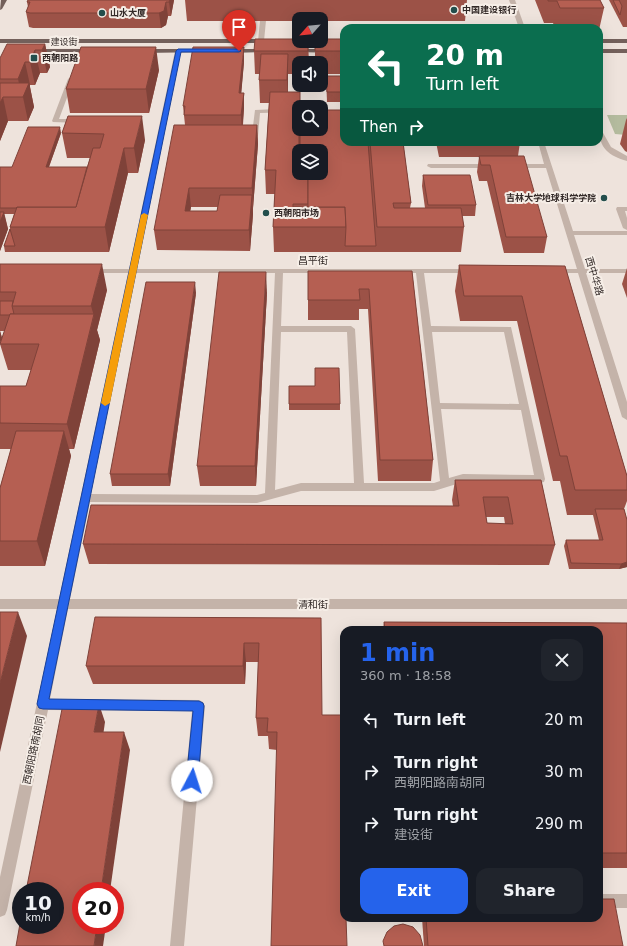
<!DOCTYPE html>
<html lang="en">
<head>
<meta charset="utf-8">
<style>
  :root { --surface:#171b24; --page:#20242c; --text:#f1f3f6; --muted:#9ea1a6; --accent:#2563eb }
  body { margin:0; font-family:"DejaVu Sans","Noto Sans SC",sans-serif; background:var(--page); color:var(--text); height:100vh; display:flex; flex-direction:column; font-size:15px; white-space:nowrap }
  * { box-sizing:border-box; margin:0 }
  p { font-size:13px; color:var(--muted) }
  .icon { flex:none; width:22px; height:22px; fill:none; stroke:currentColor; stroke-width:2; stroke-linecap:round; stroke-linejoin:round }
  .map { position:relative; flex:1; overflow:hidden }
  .drawer { position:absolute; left:340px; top:626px; width:263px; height:296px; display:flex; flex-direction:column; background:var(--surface); border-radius:12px; box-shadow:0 4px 16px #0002 }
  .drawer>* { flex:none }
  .guide { position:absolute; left:340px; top:24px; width:263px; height:122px; border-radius:12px; box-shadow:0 4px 16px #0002; background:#0b6e4f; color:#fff; overflow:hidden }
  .needle { width:26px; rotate:243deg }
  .tools { position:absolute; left:292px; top:12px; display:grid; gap:8px }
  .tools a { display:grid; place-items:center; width:36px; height:36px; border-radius:8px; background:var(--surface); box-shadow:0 4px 16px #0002; font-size:20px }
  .speed { position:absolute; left:12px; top:882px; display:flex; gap:8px; font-size:20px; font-weight:700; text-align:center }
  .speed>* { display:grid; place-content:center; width:52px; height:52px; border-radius:50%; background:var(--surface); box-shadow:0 4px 16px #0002; line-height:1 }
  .speed small { font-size:10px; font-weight:400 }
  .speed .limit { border:6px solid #d22; background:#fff; color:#111 }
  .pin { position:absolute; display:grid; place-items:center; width:34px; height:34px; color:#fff; margin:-41px -17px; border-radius:50% 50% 50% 0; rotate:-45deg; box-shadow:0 0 4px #0007 }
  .pin .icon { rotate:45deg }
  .me { position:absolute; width:44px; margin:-22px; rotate:5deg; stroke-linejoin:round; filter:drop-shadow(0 0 3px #0008) }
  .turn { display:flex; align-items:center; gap:14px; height:84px; padding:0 20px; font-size:18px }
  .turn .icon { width:52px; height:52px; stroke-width:2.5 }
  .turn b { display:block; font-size:28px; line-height:34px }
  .then { display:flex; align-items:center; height:38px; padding:0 20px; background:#0003; gap:8px; font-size:15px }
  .round { display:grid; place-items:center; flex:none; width:42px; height:42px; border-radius:12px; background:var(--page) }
  .summary { display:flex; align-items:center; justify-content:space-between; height:68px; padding:0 20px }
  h1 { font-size:24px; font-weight:700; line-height:30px; color:var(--accent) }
  .cta { display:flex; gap:8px; margin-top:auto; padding:8px 20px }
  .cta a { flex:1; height:46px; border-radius:12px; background:var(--accent); color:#fff; font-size:16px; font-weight:700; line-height:46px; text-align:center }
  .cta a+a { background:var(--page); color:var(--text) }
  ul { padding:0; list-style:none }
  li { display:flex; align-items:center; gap:12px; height:52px; padding:0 20px }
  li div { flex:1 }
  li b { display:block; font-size:15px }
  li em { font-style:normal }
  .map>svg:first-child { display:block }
  .green { fill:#b4bb9e }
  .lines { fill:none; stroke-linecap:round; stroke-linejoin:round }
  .minor { fill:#c4b3a9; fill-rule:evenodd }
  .major { fill:#73605b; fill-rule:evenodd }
  .wall { fill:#9c5247; fill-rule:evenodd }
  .shaded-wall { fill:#7f4239 }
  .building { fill:#b55f52; stroke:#7f4239; fill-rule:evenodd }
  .route { fill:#2563eb; stroke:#184099 }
  .slow { fill:#f59e0b }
  .poi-dot { fill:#234e4c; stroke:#f6eee7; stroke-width:1.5 }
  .labels { text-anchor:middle; stroke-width:4; stroke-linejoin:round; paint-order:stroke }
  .far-poi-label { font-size:9px; font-weight:bold; fill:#332a28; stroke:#f6eee7; text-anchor:start }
  .far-street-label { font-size:9px; fill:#332a28; stroke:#f6eee7 }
  .street-label { font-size:10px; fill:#332a28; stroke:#f6eee7 }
</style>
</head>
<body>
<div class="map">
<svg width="627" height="946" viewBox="0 0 627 946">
  <rect width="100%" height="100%" fill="#eee3dc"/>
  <!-- green -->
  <path class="green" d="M607,115H627V135L615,134Z"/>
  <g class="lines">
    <!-- minor -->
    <g class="minor">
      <path d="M262,0H268L264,41L261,43L258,41Z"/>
      <path d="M509,0H515L525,28H519Z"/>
      <path d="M178,49L181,51L137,269H474L475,271L471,273H424L431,326L511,327L545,479L544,482L540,483L463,482L434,491H301L257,503L90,502L70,599H627V609H68L50,699L199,700L203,702L205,706L184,946H170L192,711L48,710L7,910L5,915L0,917V877L57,609H0V599H59L128,273H89L85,271L89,269H129L175,51ZM136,273H275L265,493L257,495L91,494ZM283,273H416L440,481L434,483H364L355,329L351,326H281ZM281,332H347L354,483H301L275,490ZM432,332H504L519,404L440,403ZM441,409L521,410L534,475L463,474L449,478Z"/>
      <path d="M71,77L74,79L59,119H79L82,121L79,123L53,122L52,121L68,79Z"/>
      <path d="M299,108V112L260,113L258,136L255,138L250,136L252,134L255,110Z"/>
      <path d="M599,129L602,131L611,147L627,156V161C609,156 599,148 599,129Z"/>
      <path d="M538,142H544L573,231H627V235H574L585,269H627V273H586L627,402V420L622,417L578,273H553L549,271L553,269H577L546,168H515L511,166L515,164H544Z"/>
      <path d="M428,164H491L495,166L491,168H431L427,166Z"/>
      <path d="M617,207H627V211H625L627,218V230L623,228L616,209Z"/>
      <rect x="599" y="894" width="28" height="14"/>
    </g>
    <!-- major -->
    <g class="major">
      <path d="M1,0H7L2,9L0,10Z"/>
      <path d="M0,39H268L271,41L268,43H0Z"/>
      <path d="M299,39V41L344,39V43H296L293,41Z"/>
      <rect x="599" y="39" width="28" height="4"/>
      <path d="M92,49L95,51L94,52L34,53L31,51L34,49Z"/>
      <path d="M206,49L209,51L208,52L144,53L141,51L144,49Z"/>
      <path d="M268,49L270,50V52L230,53L227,51L230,49Z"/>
      <path d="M296,49H344V53L294,52V50Z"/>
      <rect x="599" y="49" width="28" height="4"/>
    </g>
  </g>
  <!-- wall -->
  <g class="wall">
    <path d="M28,0H174L171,16H168L166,25L161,28H33L29,27L26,12L28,7L27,2Z"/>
    <path d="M185,0H467L465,21H321V19H299V21H187Z"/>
    <path d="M535,0H600L604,8L599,30V28H555L553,23H544Z"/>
    <path d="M609,0H627V27H623Z"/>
    <path d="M344,39V74H321V63H315V41Z"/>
    <path d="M308,41L309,63H299V74H288V92H300V107H299V129L344,142H403L411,203L410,208H425L422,186L423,175L476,205L475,216H462L464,227L461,252H274L273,227L275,194H266L265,170L269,103H260L259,80L260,74H255L254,51Z"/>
    <path d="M45,44L50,67L47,73H40L35,85H30V87L34,107L28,121H8L0,141V58Z"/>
    <path d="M244,62L241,93H244V108L243,125H257L258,144L253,208V214L250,251L157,250L154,230L185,125L183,106ZM191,207H218L217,211H190Z"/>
    <path d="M159,70L149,113H70L66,89Z"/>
    <path d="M326,76H344V102H327Z"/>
    <path d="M68,116L145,140L138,173H128L109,252H5L4,246L10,229V227L14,214H4L8,229L0,251V167H12L61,133L49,167H87L90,158H67L62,133Z"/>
    <path d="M627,118V152L625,151L620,144L626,120Z"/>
    <path d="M436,142H520L518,156L547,237L544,253H504L487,181H479L477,172L479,157H439Z"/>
    <path d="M0,264L107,290L97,330L100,340L74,449H69L71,456L45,566H0V488L11,449H0V386H26L31,370H8L0,344L5,331H0L2,338L0,343Z"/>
    <path d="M459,265L565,266L627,476V501L624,509L627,520V567L619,569H569L564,546L566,540H599L593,515H567L560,481H553L517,321H460L455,291Z"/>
    <path d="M627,268V298L622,284Z"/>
    <path d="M308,271H412L433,460L431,481H378L368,309H359V320H308Z"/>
    <path d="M196,293L170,486H112L110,474Z"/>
    <path d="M267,293L256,486H200L197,466Z"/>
    <rect x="289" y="404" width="51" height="6"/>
    <path d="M455,480H541L555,545L549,565L89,564L83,544L453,506L452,500ZM486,517H504L505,524L487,523Z"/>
    <path d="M321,618L277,750L269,749L268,736H258L256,718L259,662H246L245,684H93L86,666Z"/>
    <path d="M384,622L627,623V868H599V630H383Z"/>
    <path d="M422,918H599L623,946H424Z"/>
  </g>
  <!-- shaded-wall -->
  <g class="shaded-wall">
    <path d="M170,0H174L171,16L169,2Z"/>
    <path d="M166,2L168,16L166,25L161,28L159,13Z"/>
    <path d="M45,44L50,67L47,73L42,50Z"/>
    <path d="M156,47L159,70L149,113L146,89Z"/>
    <path d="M244,47V62L240,108L239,93Z"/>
    <path d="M35,50L40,73L35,85L30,62Z"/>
    <path d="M288,54V76L287,103V80Z"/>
    <path d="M25,62L30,85V87L34,107L28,121L23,97H22L18,79Z"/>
    <path d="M244,93V108L242,131L241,115Z"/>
    <path d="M3,97L8,121L0,141V103Z"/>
    <path d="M142,116L145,140L138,173L134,148Z"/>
    <path d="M257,125L258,144L253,208L252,188Z"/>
    <path d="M60,127L61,133L47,172L46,167Z"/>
    <path d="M124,148L128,173L109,252L105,227Z"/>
    <path d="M189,188L191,207L187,231L185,211Z"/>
    <path d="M252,195L253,214L250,251L249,230Z"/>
    <path d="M4,212L8,229L0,251V222Z"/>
    <path d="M102,264L107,290L97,330L100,340L74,449L67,424L94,316L91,306Z"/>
    <path d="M266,272L267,293L256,486L255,466Z"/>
    <path d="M195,282L196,293L170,486L168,474Z"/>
    <path d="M0,331L2,338L0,343Z"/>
    <path d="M64,431L71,456L45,566L37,541Z"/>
    <path d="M627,562V567L619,569L621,564Z"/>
    <path d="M18,612L27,636L0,752V683Z"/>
    <path d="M244,643L246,662L245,684L243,666Z"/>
    <path d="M99,704L105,722L101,750L94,732Z"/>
    <path d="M124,732L130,750L110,891H101Z"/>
    <path d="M97,925H106L103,946H94Z"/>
  </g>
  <!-- building -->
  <g class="building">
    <path d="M28,0H170L169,2H166L164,11L159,13H30L26,12L30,2H27Z"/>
    <path d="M548,0H600L604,8H560L557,1H548Z"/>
    <path d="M613,0H619L622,6L620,15Z"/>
    <path d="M255,39H299V41H308V51H254Z"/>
    <path d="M321,39H344V51H315V41H321Z"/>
    <path d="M7,44H45L42,50H35L30,62H25L18,79H0V58Z"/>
    <path d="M81,47H156L146,89H66Z"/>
    <path d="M193,47H244L239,93H244L241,115H184L185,106H183Z"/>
    <path d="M261,54H288L287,80H259Z"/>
    <path d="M326,76H344V92H327Z"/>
    <path d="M0,83H29L23,97H3L0,103Z"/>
    <path d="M270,92H300V107H299V173H308V204H293V207H345L346,227H273L276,170H265Z"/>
    <path d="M321,110H344V142H368L376,246H345L346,227L345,207H308V173H321V151H300V129H321Z"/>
    <path d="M68,116H142L134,148H124L105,227H10L17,207H76L93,148H100L104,134L62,133Z"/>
    <path d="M174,125H257L252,188H189L185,211H217L220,195H252L249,230H154Z"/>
    <path d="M28,127H60L46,167H87L76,207H17L16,208H0V167H12Z"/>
    <path d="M370,142H403L411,203H393L394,208H461L464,227H377Z"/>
    <path d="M479,156H524L547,237H506L490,165H481Z"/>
    <path d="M423,175H470L476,205H428Z"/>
    <path d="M0,212H4L0,222Z"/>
    <path d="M10,229L15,246H4Z"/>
    <path d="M0,264H102L91,306H12L16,292H0Z"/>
    <path d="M459,265L565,266L627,476V490H575L567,456H560L522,296H464Z"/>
    <path d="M308,271H412L433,460H380L369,289H359L360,300H308Z"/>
    <path d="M219,272H266L255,466H197Z"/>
    <path d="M146,282H195L168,474H110Z"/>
    <path d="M0,301H13L12,306L14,314H10V315H0Z"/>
    <path d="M10,314H94L67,424L0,423V386H26L39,344H0Z"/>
    <path d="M315,368H339L340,404H289V386H315Z"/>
    <path d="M16,431H64L37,541H0V488Z"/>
    <path d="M455,480H541L555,545L83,544L91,505L459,506ZM483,497H508L513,524L487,523Z"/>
    <path d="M595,509H624L627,520V562L621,564L571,563L566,540H603Z"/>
    <path d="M0,612H18L0,683Z"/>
    <path d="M95,617L321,618L322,715H342L344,806V918H346L347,946H271L277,732H267L268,718H256L259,643H244L243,666H86Z"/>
    <path d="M384,622L627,623V853H599V630H385Z"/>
    <path d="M63,704H99L94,732H124L101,891H81V925H97L94,946H16L21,918V925H55V891H26Z"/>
    <path d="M599,899H614L623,946H428L426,918H599Z"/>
    <path d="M403,924L413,927L420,935L423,946H384L383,941L387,932L394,926Z"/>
  </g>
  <!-- route -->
  <path class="route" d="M178,49H239L241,51L239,52H181L49,699L199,701L203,703L204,706L198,781L196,785L192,787L188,785L186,781L193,711L43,709L39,708L37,704L176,51Z"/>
  <!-- slow -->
  <path class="slow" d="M144,213L148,215L110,403L105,406L101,403L141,215Z"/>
  <!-- markers -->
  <g class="poi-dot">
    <circle cx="454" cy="10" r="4"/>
    <circle cx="102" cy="13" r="4"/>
    <rect x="30" y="54" width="8" height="8" rx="2"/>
    <circle cx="604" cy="198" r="4"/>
    <circle cx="266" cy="213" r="4"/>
  </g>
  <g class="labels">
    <!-- far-poi labels -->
    <g class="far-poi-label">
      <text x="462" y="13">中国建设银行</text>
      <text x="110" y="16">山水大厦</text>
      <text x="42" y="61">西朝阳路</text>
      <text x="596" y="201" text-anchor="end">吉林大学地球科学学院</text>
      <text x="274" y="216">西朝阳市场</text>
    </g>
    <!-- far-street labels -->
    <g class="far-street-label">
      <text x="64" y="45">建设街</text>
    </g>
    <!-- street labels -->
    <g class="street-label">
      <text x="313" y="264">昌平街</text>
      <text transform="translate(595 276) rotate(73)" y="4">西中华路</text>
      <text x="313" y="608">清和街</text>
      <text transform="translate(33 750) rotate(-78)" y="4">西朝阳路南胡同</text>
    </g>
  </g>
</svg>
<div class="tools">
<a><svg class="needle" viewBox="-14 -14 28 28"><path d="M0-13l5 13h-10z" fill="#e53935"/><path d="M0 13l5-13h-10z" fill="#9ea1a6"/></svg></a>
<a><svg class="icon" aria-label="sound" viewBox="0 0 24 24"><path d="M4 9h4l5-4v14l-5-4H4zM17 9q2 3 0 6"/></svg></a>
<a><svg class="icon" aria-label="search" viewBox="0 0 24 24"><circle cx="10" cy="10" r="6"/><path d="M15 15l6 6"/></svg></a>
<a><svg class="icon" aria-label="layers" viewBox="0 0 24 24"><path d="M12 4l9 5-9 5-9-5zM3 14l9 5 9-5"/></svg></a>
</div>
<div class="speed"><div>10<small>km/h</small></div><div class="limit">20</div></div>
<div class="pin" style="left:239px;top:51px;background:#d93025"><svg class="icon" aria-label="arrive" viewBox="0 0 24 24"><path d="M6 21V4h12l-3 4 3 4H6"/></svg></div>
<svg class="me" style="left:192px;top:781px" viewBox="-20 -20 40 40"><circle r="19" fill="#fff"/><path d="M0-13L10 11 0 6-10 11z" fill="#2563eb"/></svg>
<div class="guide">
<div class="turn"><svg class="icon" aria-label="left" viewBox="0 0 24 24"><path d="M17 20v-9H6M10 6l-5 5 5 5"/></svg><div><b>20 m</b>Turn left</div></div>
<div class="then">Then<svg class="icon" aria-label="right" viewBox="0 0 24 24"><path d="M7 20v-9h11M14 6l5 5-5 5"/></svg></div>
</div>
<section class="drawer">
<div class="summary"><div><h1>1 min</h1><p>360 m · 18:58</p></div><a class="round"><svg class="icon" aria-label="close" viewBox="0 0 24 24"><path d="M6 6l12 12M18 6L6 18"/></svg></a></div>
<ul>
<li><svg class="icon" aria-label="left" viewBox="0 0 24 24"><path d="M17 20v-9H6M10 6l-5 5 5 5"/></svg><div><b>Turn left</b></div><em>20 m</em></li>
<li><svg class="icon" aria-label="right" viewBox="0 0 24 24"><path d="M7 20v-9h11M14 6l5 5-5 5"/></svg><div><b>Turn right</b><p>西朝阳路南胡同</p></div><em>30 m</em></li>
<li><svg class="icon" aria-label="right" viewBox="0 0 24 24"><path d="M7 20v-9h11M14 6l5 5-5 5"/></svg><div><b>Turn right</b><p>建设街</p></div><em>290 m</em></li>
</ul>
<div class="cta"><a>Exit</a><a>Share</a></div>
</section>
</div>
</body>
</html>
